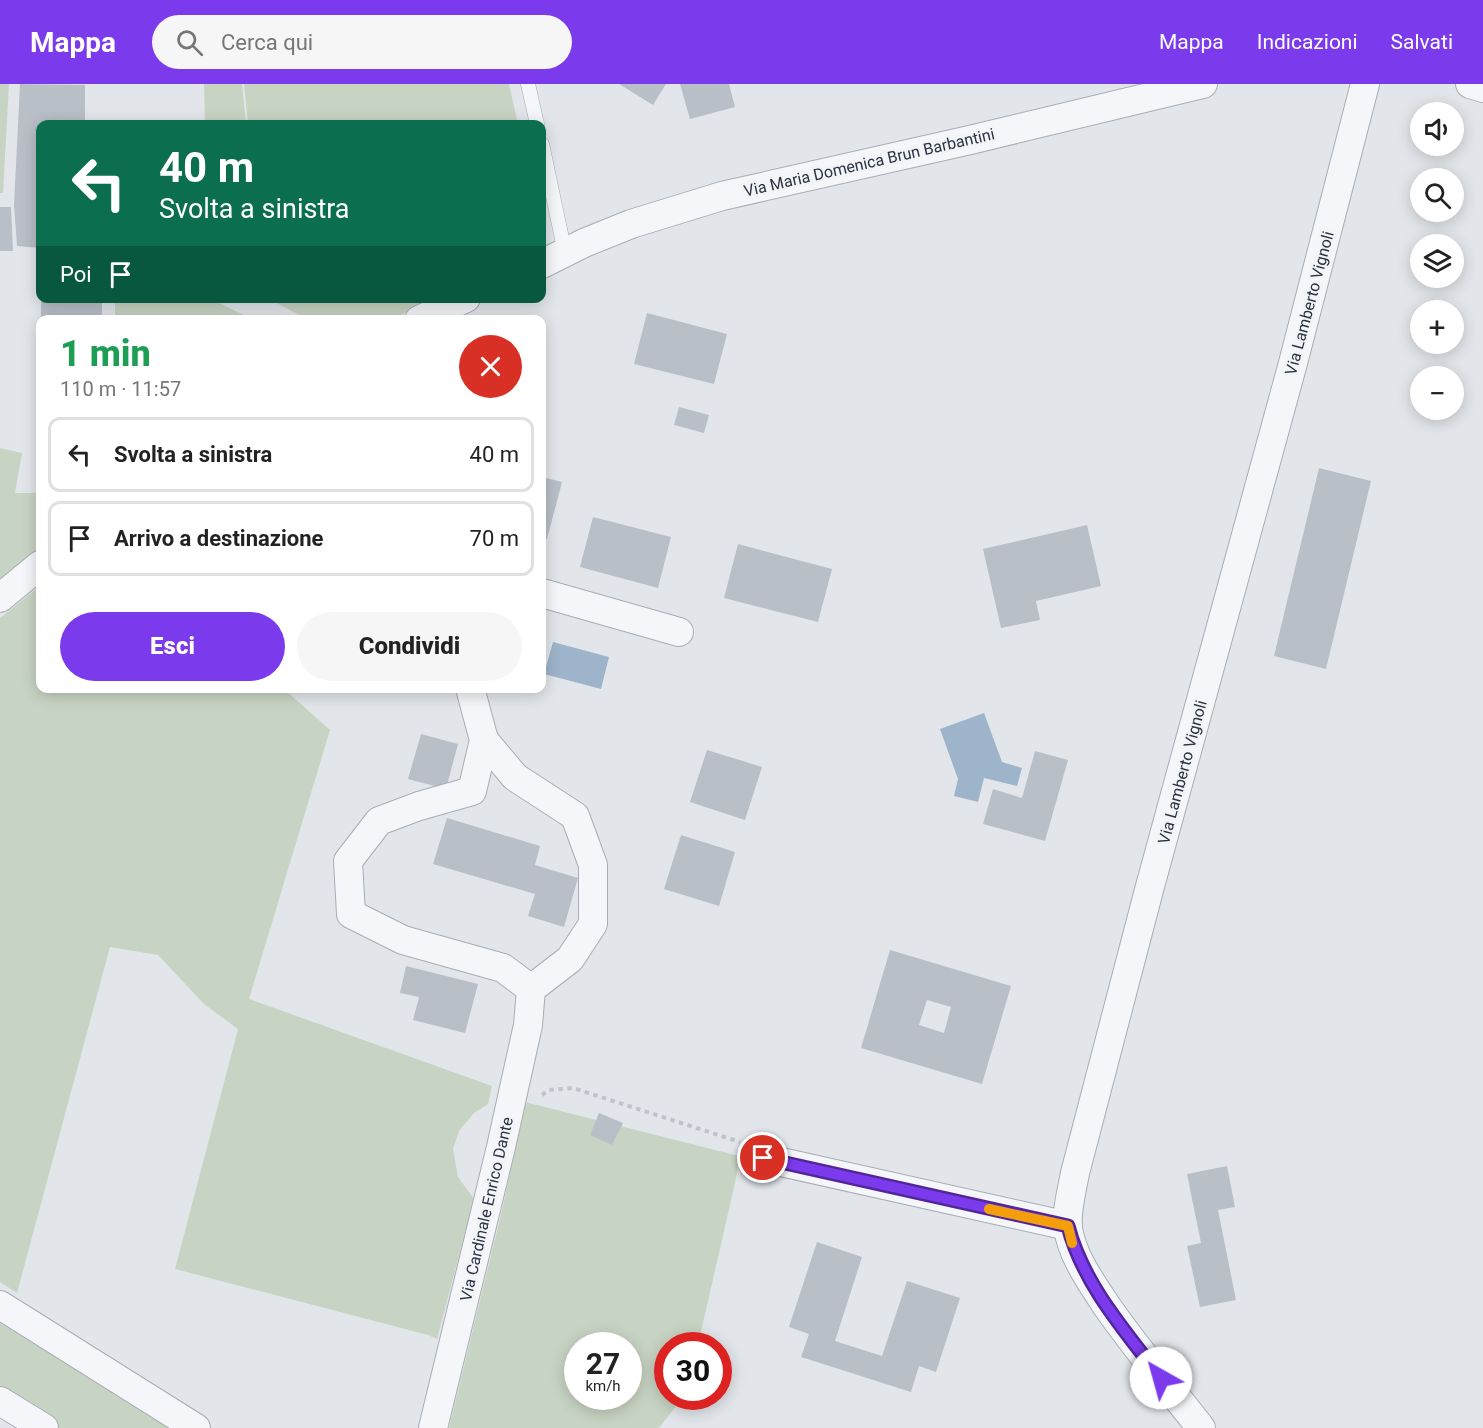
<!DOCTYPE html>
<html lang="it">
<head>
<meta charset="utf-8">
<style>
  :root { --surface:#fff; --page:#f6f6f6; --text:#222; --muted:#767676; --line:#e0e0e0; --accent:#7c3aed }
  body { margin:0; font-family:Roboto,sans-serif; background:var(--page); color:var(--text); height:100vh; display:flex; flex-direction:column; font-size:22px; white-space:nowrap }
  * { box-sizing:border-box; margin:0 }
  p { font-size:20px; color:var(--muted) }
  .icon { flex:none; width:33px; height:33px; fill:none; stroke:currentColor; stroke-width:2; stroke-linecap:round; stroke-linejoin:round }
  .map { position:relative; flex:1; overflow:hidden }
  .drawer { position:absolute; left:36px; top:231px; width:510px; height:378px; display:flex; flex-direction:column; background:var(--surface); border-radius:12px; box-shadow:0 3px 15px #0003 }
  .drawer>* { flex:none }
  .banner { position:absolute; left:36px; top:36px; width:510px; height:183px; border-radius:12px; box-shadow:0 3px 15px #0003; background:#0b6e4f; color:#fff; overflow:hidden }
  .tools { position:absolute; left:1410px; top:18px; display:grid; gap:12px }
  .tools a { display:grid; place-items:center; width:54px; height:54px; border-radius:50%; background:var(--surface); box-shadow:0 3px 15px #0003; font-size:30px }
  .speed { position:absolute; left:564px; top:1248px; display:flex; gap:12px; font-size:30px; font-weight:700; text-align:center }
  .speed>* { display:grid; place-content:center; width:78px; height:78px; border-radius:50%; background:var(--surface); box-shadow:0 3px 15px #0003; line-height:1 }
  .speed small { font-size:15px; font-weight:400 }
  .speed .limit { border:9px solid #d22; background:#fff; color:#111 }
  .pin { position:absolute; display:grid; place-items:center; width:51px; height:51px; color:#fff; margin:-26px; border:3px solid #fff; border-radius:50%; box-shadow:0 2px 6px #0007 }
  .me { position:absolute; width:66px; margin:-33px; rotate:322deg; stroke-linejoin:round; filter:drop-shadow(0 0 4px #0008) }
  .turn { display:flex; align-items:center; gap:21px; height:126px; padding:0 24px; font-size:27px }
  .turn .icon { width:78px; height:78px; stroke-width:2.5 }
  .turn b { display:block; font-size:42px; line-height:51px }
  .then { display:flex; align-items:center; height:57px; padding:0 24px; background:#0003; gap:12px; font-size:22px }
  .round { display:grid; place-items:center; flex:none; width:63px; height:63px; border-radius:32px; background:var(--page) }
  .overview { display:flex; align-items:center; justify-content:space-between; height:102px; padding:0 24px }
  h1 { font-size:36px; font-weight:800; line-height:45px; color:#1e9e55 }
  .cta { display:flex; gap:12px; margin-top:auto; padding:12px 24px }
  .cta a { flex:1; height:69px; border-radius:36px; background:var(--accent); color:#fff; font-size:24px; font-weight:800; line-height:69px; text-align:center }
  .cta a+a { background:var(--page); color:var(--text) }
  ul { padding:0; list-style:none }
  li { display:flex; align-items:center; gap:18px; height:75px; margin:0 12px 9px; padding:0 12px; border:3px solid var(--line); border-radius:12px }
  li div { flex:1 }
  li b { display:block; font-size:22px }
  li em { font-style:normal }
  header { display:flex; align-items:center; gap:36px; box-sizing:border-box; height:84px; padding:0 30px; background:var(--accent); color:#fff }
  header strong { font-size:28px }
  nav { display:flex; gap:33px; margin-inline-start:auto; font-size:21px }
  .search { width:420px; height:54px; background:var(--page); display:flex; align-items:center; gap:15px; box-sizing:border-box; padding:0 21px; border-radius:33px; color:var(--muted); font-size:22px }
  .map>svg:first-child { display:block }
  .green { fill:#c8d4c3; fill-rule:evenodd }
  .water { fill:#9eb4ca }
  .building { fill:#b9bfc7; fill-rule:evenodd }
  .lines { fill:none; stroke-linecap:round; stroke-linejoin:round }
  .lane-casing { stroke:#a7adb4; stroke-width:15 }
  .street-casing { stroke:#a7adb4; stroke-width:30 }
  .path { stroke:#c0c3c9; stroke-width:4; stroke-dasharray:4.5 4.5; stroke-linecap:butt }
  .lane { stroke:#f5f6f9; stroke-width:14 }
  .street { stroke:#f5f6f9; stroke-width:28 }
  .route-casing { stroke:#51269a; stroke-width:15 }
  .route { stroke:#7c3aed; stroke-width:10 }
  .slow { stroke:#f59e0b; stroke-width:10 }
  .labels { text-anchor:middle; stroke-width:6; stroke-linejoin:round; paint-order:stroke }
  .street-label { font-size:16px; fill:#2a3342; stroke:#f2f4f8 }
</style>
</head>
<body>
<header>
<strong>Mappa</strong>
<div class="search"><svg class="icon" aria-label="search" viewBox="0 0 24 24"><circle cx="10" cy="10" r="6"/><path d="M15 15l6 6"/></svg>Cerca qui</div>
<nav><a>Mappa</a><a>Indicazioni</a><a>Salvati</a></nav>
</header>
<div class="map">
<svg width="1483" height="1344" viewBox="0 0 1483 1344">
  <rect width="100%" height="100%" fill="#e2e6ea"/>
  <!-- green -->
  <g class="green">
    <path d="M0,0H9L3,109H0Z"/>
    <path d="M204,0H242L246,40H205Z"/>
    <path d="M244,0H509L518,40H248Z"/>
    <path d="M115,214L211,215L252,235H115Z"/>
    <path d="M269,215H434L390,236L307,235Z"/>
    <path d="M0,364L22,369L15,409H40V469L0,502Z"/>
    <path d="M40,502V604L284,605L330,646L249,915L492,1002L488,1020L474,1029L459,1047L453,1065L458,1093L474,1115L437,1255L428,1251L175,1185L238,945L204,920L158,871L110,863L17,1209L0,1198V534Z"/>
    <path d="M525,1018L739,1072L737,1090L698,1261L668,1262V1312L683,1313L659,1344H449L503,1122ZM578,1262H628V1312H578Z"/>
    <path d="M0,1239L173,1344H57L0,1309Z"/>
  </g>
  <!-- water -->
  <g class="water">
    <path d="M553,558L609,573L601,605L544,590Z"/>
    <path d="M984,629L1002,678L1022,684L1017,702L984,694L978,718L954,712L958,695L940,645Z"/>
  </g>
  <!-- building -->
  <g class="building">
    <path d="M20,0L85,1V40H40V164L17,162L14,121Z"/>
    <path d="M619,0H666L653,21Z"/>
    <path d="M680,0H729L735,23L690,35Z"/>
    <path d="M0,123H11L13,167H0Z"/>
    <rect x="41" y="214" width="61" height="22"/>
    <path d="M647,229L727,250L714,300L634,280Z"/>
    <path d="M679,323L709,331L704,349L674,341Z"/>
    <path d="M1319,384L1371,397L1326,585L1274,572Z"/>
    <path d="M542,393L562,398L547,455L542,454Z"/>
    <path d="M593,433L671,453L658,504L580,483Z"/>
    <path d="M1087,441L1101,502L1036,517L1040,536L1001,544L983,465Z"/>
    <path d="M738,460L832,485L818,538L724,514Z"/>
    <path d="M421,650L458,660L446,705L408,695Z"/>
    <path d="M707,666L762,683L745,736L690,718Z"/>
    <path d="M1035,667L1068,676L1045,757L983,740L993,705L1022,714Z"/>
    <path d="M447,734L540,762L535,781L578,794L564,843L528,832L535,810L433,780Z"/>
    <path d="M681,751L735,768L719,822L664,805Z"/>
    <path d="M890,866L1011,902L982,1000L861,964ZM927,916L951,923L944,949L919,941Z"/>
    <path d="M406,882L478,900L465,949L413,936L419,913L400,909Z"/>
    <path d="M599,1029L623,1039L612,1061L590,1051Z"/>
    <path d="M1227,1082L1235,1123L1218,1126L1236,1216L1200,1223L1187,1162L1201,1159L1187,1090Z"/>
    <path d="M817,1158L862,1173L835,1257L882,1272L907,1197L960,1214L936,1288L919,1282L911,1308L801,1273L809,1250L789,1243Z"/>
  </g>
  <g class="lines">
    <!-- lane casing -->
    <g class="lane-casing">
      <g id="lane">
        <path d="M528,0L537,40"/>
        <path d="M542,60L565,169"/>
      </g>
    </g>
    <!-- street casing -->
    <g class="street-casing">
      <g id="street">
        <path d="M1470,0L1483,4"/>
        <path d="M542,180L584,159L631,140L722,112L970,56L1203,0"/>
        <path d="M419,236L466,214"/>
        <path d="M542,509L679,548"/>
        <path d="M0,514L40,481"/>
        <path d="M470,604L484,656L472,707L419,722L379,737L348,777L351,830L403,856L503,884L531,905"/>
        <path d="M484,656L515,693L575,732L593,781V840L570,875L531,905"/>
        <path d="M763,1074L1068,1142"/>
        <path d="M0,1221L196,1344"/>
        <path d="M0,1317L44,1344"/>
        <path d="M433,1344L501,1063L528,941L531,905"/>
        <path d="M1201,1344C1169,1303 1135,1263 1106,1221C1091,1198 1072,1172 1068,1144C1066,1127 1072,1106 1075,1089L1149,806L1293,279L1365,0"/>
      </g>
    </g>
    <!-- path -->
    <path class="path" d="M542,1011L549,1006L573,1004L740,1058"/>
    <!-- lane -->
    <use href="#lane" class="lane"/>
    <!-- street -->
    <use href="#street" class="street"/>
  </g>
  <g class="lines">
    <!-- route casing -->
    <g class="route-casing">
      <path id="route" d="M763,1074L1068,1142C1083,1200 1125,1247 1161,1294"/>
    </g>
    <!-- route -->
    <use href="#route" class="route"/>
    <!-- slow -->
    <path class="slow" d="M989,1125L1068,1142L1072,1159"/>
  </g>
  <g class="labels">
    <!-- street labels -->
    <g class="street-label">
      <text transform="translate(869 78) rotate(-13)" y="6">Via Maria Domenica Brun Barbantini</text>
      <text transform="translate(1309 219) rotate(-75)" y="6">Via Lamberto Vignoli</text>
      <text transform="translate(1182 688) rotate(-75)" y="6">Via Lamberto Vignoli</text>
      <text transform="translate(486 1125) rotate(-77)" y="6">Via Cardinale Enrico Dante</text>
    </g>
  </g>
</svg>
<div class="tools">
<a><svg class="icon" aria-label="sound" viewBox="0 0 24 24"><path d="M4 9h4l5-4v14l-5-4H4zM17 9q2 3 0 6"/></svg></a>
<a><svg class="icon" aria-label="search" viewBox="0 0 24 24"><circle cx="10" cy="10" r="6"/><path d="M15 15l6 6"/></svg></a>
<a><svg class="icon" aria-label="layers" viewBox="0 0 24 24"><path d="M12 4l9 5-9 5-9-5zM3 14l9 5 9-5"/></svg></a>
<a>+</a>
<a>−</a>
</div>
<div class="speed"><div>27<small>km/h</small></div><div class="limit">30</div></div>
<div class="pin" style="left:763px;top:1074px;background:#d93025"><svg class="icon" aria-label="arrive" viewBox="0 0 24 24"><path d="M6 21V4h12l-3 4 3 4H6"/></svg></div>
<svg class="me" style="left:1161px;top:1294px" viewBox="-20 -20 40 40"><circle r="19" fill="#fff"/><path d="M0-13L10 11 0 6-10 11z" fill="#7c3aed"/></svg>
<div class="banner">
<div class="turn"><svg class="icon" aria-label="left" viewBox="0 0 24 24"><path d="M17 20v-9H6M10 6l-5 5 5 5"/></svg><div><b>40 m</b>Svolta a sinistra</div></div>
<div class="then">Poi<svg class="icon" aria-label="arrive" viewBox="0 0 24 24"><path d="M6 21V4h12l-3 4 3 4H6"/></svg></div>
</div>
<section class="drawer">
<div class="overview"><div><h1>1 min</h1><p>110 m · 11:57</p></div><a class="round" style="background:#d93025;color:#fff"><svg class="icon" aria-label="close" viewBox="0 0 24 24"><path d="M6 6l12 12M18 6L6 18"/></svg></a></div>
<ul>
<li><svg class="icon" aria-label="left" viewBox="0 0 24 24"><path d="M17 20v-9H6M10 6l-5 5 5 5"/></svg><div><b>Svolta a sinistra</b></div><em>40 m</em></li>
<li><svg class="icon" aria-label="arrive" viewBox="0 0 24 24"><path d="M6 21V4h12l-3 4 3 4H6"/></svg><div><b>Arrivo a destinazione</b></div><em>70 m</em></li>
</ul>
<div class="cta"><a>Esci</a><a>Condividi</a></div>
</section>
</div>
</body>
</html>
